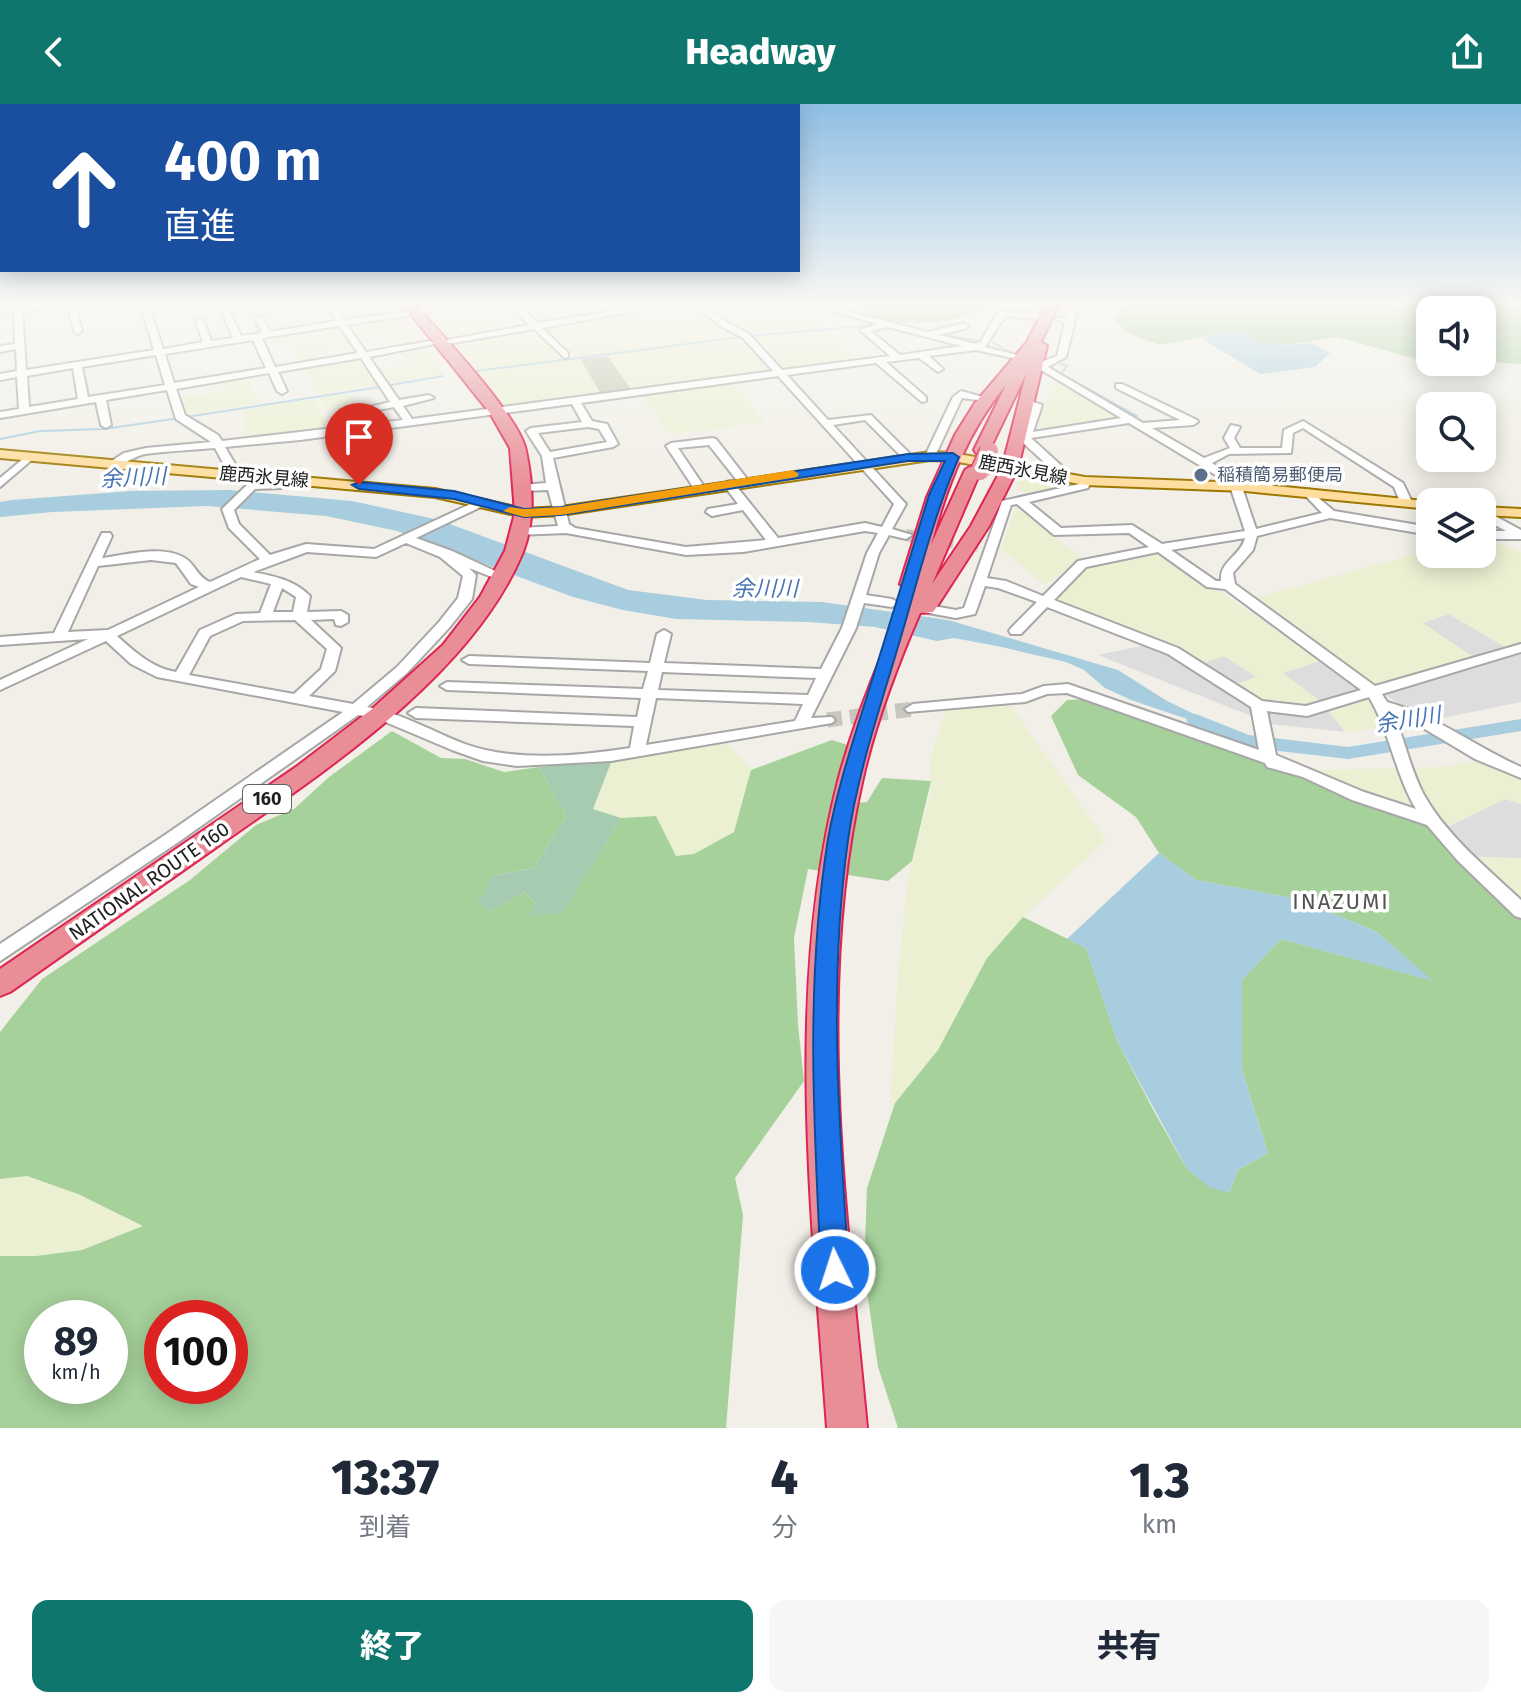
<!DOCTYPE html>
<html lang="ja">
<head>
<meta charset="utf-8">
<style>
  :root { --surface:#fff; --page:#f6f6f7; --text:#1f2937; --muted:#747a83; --accent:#0f766e }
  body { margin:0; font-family:"Fira Sans","Noto Sans JP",sans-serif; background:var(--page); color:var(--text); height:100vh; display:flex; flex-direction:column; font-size:30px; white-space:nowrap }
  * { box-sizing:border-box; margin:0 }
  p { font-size:26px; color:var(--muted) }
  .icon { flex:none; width:44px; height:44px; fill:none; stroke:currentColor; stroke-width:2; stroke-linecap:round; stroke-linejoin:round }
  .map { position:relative; height:1324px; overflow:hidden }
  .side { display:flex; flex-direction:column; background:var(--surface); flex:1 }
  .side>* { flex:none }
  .top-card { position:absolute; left:0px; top:0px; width:800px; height:168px; box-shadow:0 4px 20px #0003; background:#1a4fa0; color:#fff; overflow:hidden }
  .controls { position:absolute; left:1416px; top:192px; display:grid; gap:16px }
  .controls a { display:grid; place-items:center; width:80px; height:80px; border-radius:16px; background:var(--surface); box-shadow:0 4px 20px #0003; font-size:40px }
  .speed { position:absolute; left:24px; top:1196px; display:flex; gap:16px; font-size:40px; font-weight:700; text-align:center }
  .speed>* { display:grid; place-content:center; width:104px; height:104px; border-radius:50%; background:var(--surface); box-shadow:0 4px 20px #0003; line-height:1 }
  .speed small { font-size:20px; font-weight:400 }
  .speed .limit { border:12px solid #d22; background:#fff; color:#111 }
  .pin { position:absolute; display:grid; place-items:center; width:68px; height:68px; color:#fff; margin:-82px -34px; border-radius:50% 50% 50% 0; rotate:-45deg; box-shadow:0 0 8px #0007 }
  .pin .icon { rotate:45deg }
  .me { position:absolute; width:88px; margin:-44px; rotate:356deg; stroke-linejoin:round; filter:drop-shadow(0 0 6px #0008) }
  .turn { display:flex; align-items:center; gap:28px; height:168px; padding:0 32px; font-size:36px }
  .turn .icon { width:104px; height:104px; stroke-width:2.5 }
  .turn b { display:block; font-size:56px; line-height:68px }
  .eta { display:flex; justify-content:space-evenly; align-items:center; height:136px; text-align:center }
  .eta b { font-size:48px; font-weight:800; line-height:56px }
  .primary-button { display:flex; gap:16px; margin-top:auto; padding:16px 32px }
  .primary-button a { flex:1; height:92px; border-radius:16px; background:var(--accent); color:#fff; font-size:32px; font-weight:800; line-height:92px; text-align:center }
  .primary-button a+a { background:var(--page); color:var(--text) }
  header { display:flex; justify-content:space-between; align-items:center; height:104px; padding:0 32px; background:var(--accent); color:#fff; font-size:36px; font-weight:800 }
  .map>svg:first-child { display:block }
  .residential { fill:#dedddd }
  .construction { fill:#c4c6b2 }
  .farmland { fill:#ebf0d2 }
  .forest { fill:#a6d19b; fill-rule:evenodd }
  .cemetery { fill:#a7cbb0 }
  .water { fill:#a7cddf }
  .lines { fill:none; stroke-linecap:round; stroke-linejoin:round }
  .stream { stroke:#a7cddf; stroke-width:2 }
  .river { fill:#a7cddf; fill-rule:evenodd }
  .minor-tunnel-far1 { stroke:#c7c6bf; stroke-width:12; stroke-dasharray:12 6; stroke-linecap:butt }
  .minor-tunnel { stroke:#c7c6bf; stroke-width:15; stroke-dasharray:15 8; stroke-linecap:butt }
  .minor-casing { stroke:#a7a7a7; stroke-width:4 }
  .major-casing { stroke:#9d7700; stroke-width:4 }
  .highway-casing { stroke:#df2453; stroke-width:4 }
  .minor { fill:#fff; fill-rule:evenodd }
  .major { fill:#fedd9f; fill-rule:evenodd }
  .highway { fill:#e98e97; fill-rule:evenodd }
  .highway-bridge-casing { stroke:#df2453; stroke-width:21; stroke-linecap:butt }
  .highway-bridge { stroke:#e98e97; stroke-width:18 }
  .route { fill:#1a73e8; stroke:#114b97; stroke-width:2 }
  .slow { fill:#f59e0b }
  .service-dot { fill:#5c6f8a; stroke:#fff; stroke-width:3 }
  .labels { text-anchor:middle; stroke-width:7; stroke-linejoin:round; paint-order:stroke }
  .far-street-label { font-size:18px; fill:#202020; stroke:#fff }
  .far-service-label { font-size:18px; fill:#4e5e75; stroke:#fff; text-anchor:start }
  .shield { fill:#fff; stroke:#636363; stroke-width:2 }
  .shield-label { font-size:18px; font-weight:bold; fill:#202020 }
  .street-label { font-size:20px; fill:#202020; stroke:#fff }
  .water-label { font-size:22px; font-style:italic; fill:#4a75b3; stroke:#fff }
  .neighbourhood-label { font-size:22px; letter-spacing:2px; fill:#535353; stroke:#fff }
</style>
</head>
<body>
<header><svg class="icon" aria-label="back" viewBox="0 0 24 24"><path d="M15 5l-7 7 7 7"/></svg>Headway<svg class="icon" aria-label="share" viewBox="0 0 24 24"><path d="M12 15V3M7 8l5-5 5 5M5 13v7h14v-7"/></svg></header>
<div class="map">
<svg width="1521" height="1324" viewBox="0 0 1521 1324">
  <rect width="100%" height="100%" fill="#f1efe7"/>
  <!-- residential -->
  <g class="residential">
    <path d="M1449,510L1507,544L1521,539V598L1428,617L1382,589L1480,558L1422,519Z"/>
    <path d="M1151,540L1194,563L1224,551L1257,573L1235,581L1322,599L1282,569L1323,556L1366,587L1328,606L1345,628L1271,620L1098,551Z"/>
    <path d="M1505,695L1521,700V754L1472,753L1447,723Z"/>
  </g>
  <!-- construction -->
  <path class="construction" d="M608,252L633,288L602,292L580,255Z"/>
  <!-- farmland -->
  <g class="farmland">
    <path d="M269,199H325L339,218L283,227L275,213L247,217L239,203Z"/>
    <path d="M480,199L507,226L451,235L431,212L442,210L438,204Z"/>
    <path d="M514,199H635L640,203L538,221Z"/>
    <path d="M698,199H796L816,204L803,207L863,258L782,268Z"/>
    <path d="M675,200L685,207L701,204L743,233L777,268L633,288L606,250L571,253L540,223Z"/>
    <path d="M399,211L421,240L398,244L384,228L356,233L347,219Z"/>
    <path d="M338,220L354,243L325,248L329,256L299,261L288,238L264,242L259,234Z"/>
    <path d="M518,227L526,234L542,231L567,254L477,266L454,238Z"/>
    <path d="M423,243L445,270L389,280L379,267L409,261L399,247Z"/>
    <path d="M363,253L380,281L319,290L304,263Z"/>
    <path d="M580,255L602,292L507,305L477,268Z"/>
    <path d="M246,273L259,299L182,311L179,294L227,286L224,277Z"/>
    <path d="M1055,277L1121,315L1046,327L1038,321Z"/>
    <path d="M732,278L765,318L669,331L642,290Z"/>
    <path d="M348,288L368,323L358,324L346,303L327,307L319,294Z"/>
    <path d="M315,295L332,327L249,334L241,306Z"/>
    <path d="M1027,372L1046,376L1074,380L1028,391L1017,383L1018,373Z"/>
    <path d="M1016,403L1081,454L1045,481L1001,445Z"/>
    <path d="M1482,433L1521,448V540L1507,544L1449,510L1423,519L1475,554L1375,583L1246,497L1430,446V450H1482Z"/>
    <path d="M1158,447L1323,556L1283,569L1323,599L1308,603L1263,598L1234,581L1257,573L1224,552L1199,561L1144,530L1053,496L1092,461Z"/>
    <path d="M1376,591L1416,619L1345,628L1328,606Z"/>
    <path d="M1008,598L1106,736L1023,813L987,854L938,946L890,1004L898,873L908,774L931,688L930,655L946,606Z"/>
    <path d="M727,639L751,666L734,728L694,750L676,753L655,712L621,714L593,706L612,656Z"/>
    <path d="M1484,656L1521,672V700L1505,695L1447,723L1318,666L1442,663Z"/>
    <path d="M1472,753L1521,754V800Z"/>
    <path d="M27,1072L78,1090L144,1122L82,1146L36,1152H0V1075Z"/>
  </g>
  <!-- forest -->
  <g class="forest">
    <path d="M860,199H996C953,222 909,223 863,212Z"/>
    <path d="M1131,199H1521V260L1482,257V206H1430V258H1459L1431,259L1337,233L1288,241L1255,238L1226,228L1160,241L1124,228L1115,215L1120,204Z"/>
    <path d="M1091,595L1414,716L1450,733L1489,782L1521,816V1324H898L878,1263L864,1167L867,1084L895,999L938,946L987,854L1023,813L1086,844L1117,937L1156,1011L1187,1065L1229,1089L1238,1066L1268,1049L1242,966V876L1281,835L1431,876L1377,828L1298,795L1196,776L1159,749L1136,713L1078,671L1051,612L1067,596Z"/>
    <path d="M392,627L441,654L465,655L504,668L539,663L566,712L534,764L492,772L490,807L524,788L535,799L529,811L563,808L621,714L656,712L676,752L694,750L734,728L751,666L832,636L854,643L830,701L867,698L882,674L931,677L912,757L888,777L808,765L794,834L798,921L804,977L735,1074L743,1111L726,1324H0V1152H36L82,1146L143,1122L78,1090L27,1072L0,1075V928L42,875L190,776L256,721L294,705L329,673ZM42,1214H110V1282H42ZM162,1214H230V1282H162Z"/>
  </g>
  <!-- cemetery -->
  <path class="cemetery" d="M612,656L593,705L621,714L563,809L528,812L535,799L524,788L490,807L477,800L492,772L534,764L566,712L539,663Z"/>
  <!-- water -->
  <g class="water">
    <path d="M1226,228L1252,231L1255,238L1288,241L1312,239L1330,249L1315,263L1260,270L1201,234Z"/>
    <path d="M230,386L352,397L439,416L628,486L707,496L822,498L948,516L1118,566L1167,597L1246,635L1131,596L1105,584L1084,566L1066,558L997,542L954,534L937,537L875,523L809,518L676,515L623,506L573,493L397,427L326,412L207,402L52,408L0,413V398L12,396L131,387Z"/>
    <path d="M1159,749L1196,776L1298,795L1377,828L1433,877L1281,835L1242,876V966L1268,1049L1238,1066L1229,1089L1209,1083L1187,1065L1117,937L1086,844L1067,835Z"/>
  </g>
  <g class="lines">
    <!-- stream -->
    <g class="stream">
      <path d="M887,218L928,228"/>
      <path d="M939,230L982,237"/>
      <path d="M752,232L875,221"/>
      <path d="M993,239L1019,252"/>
      <path d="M1061,260L1067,262L1061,270L1137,312"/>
      <path d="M476,267L742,233"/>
      <path d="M391,281L443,272"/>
      <path d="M186,313L380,283"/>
      <path d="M0,335L40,327L104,325L173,315"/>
    </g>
    <!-- river -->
    <path class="river" d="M1196,610L1249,631L1348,643L1521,615V627L1348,655L1245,643L1189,620L1186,616L1189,612Z"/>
    <!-- minor-tunnel-far1 -->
    <path class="minor-tunnel-far1" d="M906,431L978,442"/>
    <!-- minor-tunnel -->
    <path class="minor-tunnel" d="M827,616L913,605"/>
    <!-- minor casing -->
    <g class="minor-casing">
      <g id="minor">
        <path d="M0,199L20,203L51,199H75L82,227L78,230L74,227L67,201L22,208L26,266L154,246L140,199H148L163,245L203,238L196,218L200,215L204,218L211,237L233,234L221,206L225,203L229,206L241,232L262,229L256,216L260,213L263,214L270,228L336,217L324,199H332L344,216L409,207V211L406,212L347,221L366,248L430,237L435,240L369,253L399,296L429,291L434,294L403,302L412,315L773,267L743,234L719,221L692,199H701L725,217L749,230L782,266L890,252L860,226L877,220L802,199H814L928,228L964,219L968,222L967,224L939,231L976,240L981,237L999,207L1037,209L1041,212L1037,215L1005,212L985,243L1021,252V256L976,246L929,252L943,265L938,268L919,254L886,258L926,293V297L922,298L876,259L787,271L828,316L871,311L913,353L904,355L865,316L833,321L904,398L906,400L892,425L912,431L906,435L889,431L879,449L866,491L892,495L899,499L892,503L864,499L856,524L811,614L832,613L835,616L832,619L611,657L517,662L483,657L452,646L376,614L358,611L177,739L0,857V840L165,731L343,608L157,573L131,560L106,537L0,586V576L88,535L0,541V533L54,529L102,429H110L112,432L102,454C125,451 161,441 183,453C195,459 197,473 210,478L260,455L229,424L222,405L248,380L281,378L297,373L303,376L282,384L255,385L234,406L239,420L270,451L306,440L374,445L479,396H487V400L416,434L452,447L508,473L502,477L469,464L476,471L472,495L449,524L407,569L367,603C402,609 433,628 465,640C515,658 578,652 630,644L634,622L416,614L408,609L416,604L637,613L641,594L447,586L440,582L447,578L643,585L648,567L469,560L462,556L469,552L650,559L657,530L664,526L671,530L664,559L821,565L842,524L867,449L878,429L865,427L743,448L686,451L566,429L516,431L514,428L520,424L558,422L548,386L521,387L515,384L521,381L546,379L542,352L526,327L531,324L582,318L572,300L300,336L225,343L241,370L235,373L229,370L215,344C192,346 168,347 145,350C132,353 122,363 110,362V358L124,349L146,344L211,338L176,315L167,286L106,296L111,321L106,324L101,321L96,298L0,314V308L19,305L17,273L0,276V270L17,267L16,245L0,248V242L15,240L14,209H5V205L9,204L0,201ZM339,222L358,249L275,263L262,234ZM888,223L962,242L900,251L871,227ZM253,236L266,264L174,279L165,250ZM156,251L165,281L88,293L82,263ZM361,254L390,298L357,306L362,309L394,303L403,316L222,337L218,331L185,311L176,285L269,269L277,287L282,290L287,287L278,268ZM73,264L78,295L29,303L27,272ZM778,272L894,400L882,423L865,419L778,434L733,378L729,377L723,380L738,400L708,405L706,408L712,412L743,406L766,436L686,443L575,424L569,420L553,354L613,343L618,340L607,320L592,317L581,299ZM588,323L599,325L607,338L550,348L538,329ZM406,439L440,453L463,472L458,494L439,518L397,563L353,600L309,592L335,567L341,544L311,516L334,515L336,521L341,522L348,518V511L341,507L307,508L310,492C294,476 274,472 253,468L307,448L376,453ZM151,456L176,459L191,480L199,483L108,526L68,528L98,462ZM241,473L271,480L260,509L236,510L200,526L176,568C152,564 135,548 117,532ZM282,484L296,493L293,508H273ZM295,516L327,545L321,565L294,590L189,571L210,532L243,517ZM662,568L816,574L808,591L658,586ZM656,594L803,600L795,617L646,641Z"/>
        <path d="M457,199H476L415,210L411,207Z"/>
        <path d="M508,199H516L538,219L663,199H680L542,224L568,249V253L565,254L534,225L441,241L436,238L529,221Z"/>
        <path d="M1071,199H1079L1066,253L1048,263L1143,319L1180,316L1116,284V280H1122L1197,316L1198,318L1193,321L1152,324L1204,354L1230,344L1224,334L1231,321L1240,323L1234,334L1240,344H1282L1284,326L1303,317L1403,379L1412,398L1406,402L1400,398L1394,383L1303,324L1293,329L1291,349L1229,350L1212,359L1240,377L1256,425L1322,409L1302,388L1308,385L1334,407L1430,423V431L1330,414L1257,432L1253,446L1233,469L1235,480L1375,582L1521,540V548L1382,590L1387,598C1435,611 1476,643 1521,663V674L1475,655L1403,612L1393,609C1405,636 1410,665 1424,691C1447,732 1487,764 1521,796V814L1515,812L1458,757L1427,721L1352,696L1303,673L1267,663L1265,659L1067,589L1047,590L1025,598L908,608L905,605L913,600L1022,590L1044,582L1068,580L1259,646L1251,603L1168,550L1047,503L1021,530H1011L1009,527L1011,524L1037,498L998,484L985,482L975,510L956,514L923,508L921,505L928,501L956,506L964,504L1002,397L1079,380L1081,375L1085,374L1091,377L1088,384L1029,398L1061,424L1132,421L1162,440L1245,427L1229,379L1129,319L1031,334L1066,366L1065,373L1059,376L1053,373L1054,367L1021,337L1020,335L1031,303L1026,300L1031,297L1042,301L1033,328L1121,314L1033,261L1057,252L1065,218L1055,215L1067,213ZM1017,400L1054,431L1129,429L1149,443L1078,457L1043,492L1006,477L987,474L1011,401ZM1245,434C1241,452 1219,457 1221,477H1216L1171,446ZM1158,448L1207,483L1225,485L1361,586L1306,602L1262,597L1178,544L1054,496L1086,463ZM1369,593C1390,628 1395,670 1416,705L1364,688L1276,651L1267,607L1307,612Z"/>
        <path d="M961,287L983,293L978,296L962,294L935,352L926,354L925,352L953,293Z"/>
        <path d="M712,334L716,335L747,375V379H739L709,341L678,344L705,384L695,386L666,342L671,339Z"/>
        <path d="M30,349L35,352L34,354L0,383V374Z"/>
        <path d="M1271,371L1281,373L1268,386H1260V382Z"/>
        <path d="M1423,396L1430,402V415L1426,414L1417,400Z"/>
        <path d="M1482,405L1521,426V435H1482V427H1506L1482,414Z"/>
      </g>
    </g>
    <!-- major casing -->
    <g class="major-casing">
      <g id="major">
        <path d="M0,346L435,385L524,405L561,403L930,348L953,349L1085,373L1245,379L1435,398H1430V405L1245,387L1085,381L953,357L930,356L561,411L524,413L435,393L0,354Z"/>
        <path d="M1482,403L1521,405V413L1482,411Z"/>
      </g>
    </g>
    <!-- highway casing -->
    <g class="highway-casing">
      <g id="highway">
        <path d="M402,199H414C440,229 520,313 526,347C533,380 535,417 523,448C472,572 323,668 218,742C149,791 79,839 10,888L0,892V865L296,663L372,605L443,541L480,493L505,447L515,409L510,344L490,309Z"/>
        <path d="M1047,199H1059L1041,238L1047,242L1018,364L989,422L936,504L933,508L920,509C897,562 876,617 863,674C814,887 847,1109 867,1324H827C812,1109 784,884 839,673C857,608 883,547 910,486L900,480L927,393L955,331L975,299L1027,238ZM1026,270L1002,364L971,422L932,480L981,366L973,361L965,366L931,441C947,382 967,328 1006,281L974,346L976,349H988Z"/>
      </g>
    </g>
    <!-- minor -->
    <use href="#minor" class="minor"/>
    <!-- major -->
    <use href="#major" class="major"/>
    <!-- highway -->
    <use href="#highway" class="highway"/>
    <!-- highway-bridge casing -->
    <g class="highway-bridge-casing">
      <path id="highway-bridge" d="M980,367L989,347"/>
    </g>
    <!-- highway-bridge -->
    <use href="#highway-bridge" class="highway-bridge"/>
  </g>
  <!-- sky -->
  <linearGradient id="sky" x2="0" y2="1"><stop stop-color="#8ebee4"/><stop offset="0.52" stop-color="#f9f8f4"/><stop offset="1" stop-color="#f9f8f4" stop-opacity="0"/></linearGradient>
  <rect width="1521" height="384" fill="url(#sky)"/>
  <!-- route -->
  <path class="route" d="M953,349L959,353C935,409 920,467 903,526C883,595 858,665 848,736C828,880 839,1022 849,1166L845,1175L835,1179L825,1175L821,1166C814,1022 805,878 828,735C837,685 853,637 868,589C889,523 909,457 929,391L945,357H908L561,411L524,413L454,395L359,385L352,381L359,378L454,387L524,405L561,403L908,350Z"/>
  <!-- slow -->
  <path class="slow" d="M793,366L799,370L797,373L561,411L524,413L503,407L510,403L524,405L561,403Z"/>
  <!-- markers -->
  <circle class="service-dot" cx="1201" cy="371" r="8"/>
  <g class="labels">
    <!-- far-street labels -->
    <g class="far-street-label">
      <text transform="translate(1023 366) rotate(11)" y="6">鹿西氷見線</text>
      <text transform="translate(264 373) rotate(5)" y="6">鹿西氷見線</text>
    </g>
    <!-- far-service labels -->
    <g class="far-service-label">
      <text x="1217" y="377">稲積簡易郵便局</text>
    </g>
    <!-- shield labels -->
    <rect class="shield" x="243" y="681" width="48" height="28" rx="6"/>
    <g class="shield-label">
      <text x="267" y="701">160</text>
    </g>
    <!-- street labels -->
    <g class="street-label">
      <text transform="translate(149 777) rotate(-35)" y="7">NATIONAL ROUTE 160</text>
    </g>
    <!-- water labels -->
    <g class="water-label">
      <text transform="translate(133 373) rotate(-3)" y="8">余川川</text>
      <text x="765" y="492">余川川</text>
      <text transform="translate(1408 615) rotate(-9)" y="8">余川川</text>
    </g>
    <!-- neighbourhood labels -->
    <g class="neighbourhood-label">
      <text x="1341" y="805">INAZUMI</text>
    </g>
  </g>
</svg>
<div class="controls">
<a><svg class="icon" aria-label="sound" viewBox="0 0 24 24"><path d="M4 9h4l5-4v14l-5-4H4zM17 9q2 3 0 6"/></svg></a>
<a><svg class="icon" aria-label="search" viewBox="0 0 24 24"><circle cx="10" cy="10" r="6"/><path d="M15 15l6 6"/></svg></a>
<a><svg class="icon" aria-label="layers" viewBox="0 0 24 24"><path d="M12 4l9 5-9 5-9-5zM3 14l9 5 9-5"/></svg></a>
</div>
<div class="speed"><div>89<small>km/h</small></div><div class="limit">100</div></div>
<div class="pin" style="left:359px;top:381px;background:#d93025"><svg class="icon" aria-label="arrive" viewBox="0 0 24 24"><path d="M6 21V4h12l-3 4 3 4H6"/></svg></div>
<svg class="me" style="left:835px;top:1166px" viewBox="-20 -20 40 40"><circle r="17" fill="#1a73e8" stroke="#fff" stroke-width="3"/><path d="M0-11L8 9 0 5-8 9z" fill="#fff"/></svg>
<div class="top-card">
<div class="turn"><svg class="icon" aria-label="ahead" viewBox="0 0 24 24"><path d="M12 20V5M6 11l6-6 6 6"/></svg><div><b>400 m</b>直進</div></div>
</div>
</div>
<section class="side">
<div class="eta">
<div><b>13:37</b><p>到着</p></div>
<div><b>4</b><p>分</p></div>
<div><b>1.3</b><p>km</p></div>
</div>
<div class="primary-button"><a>終了</a><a>共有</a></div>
</section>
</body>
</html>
